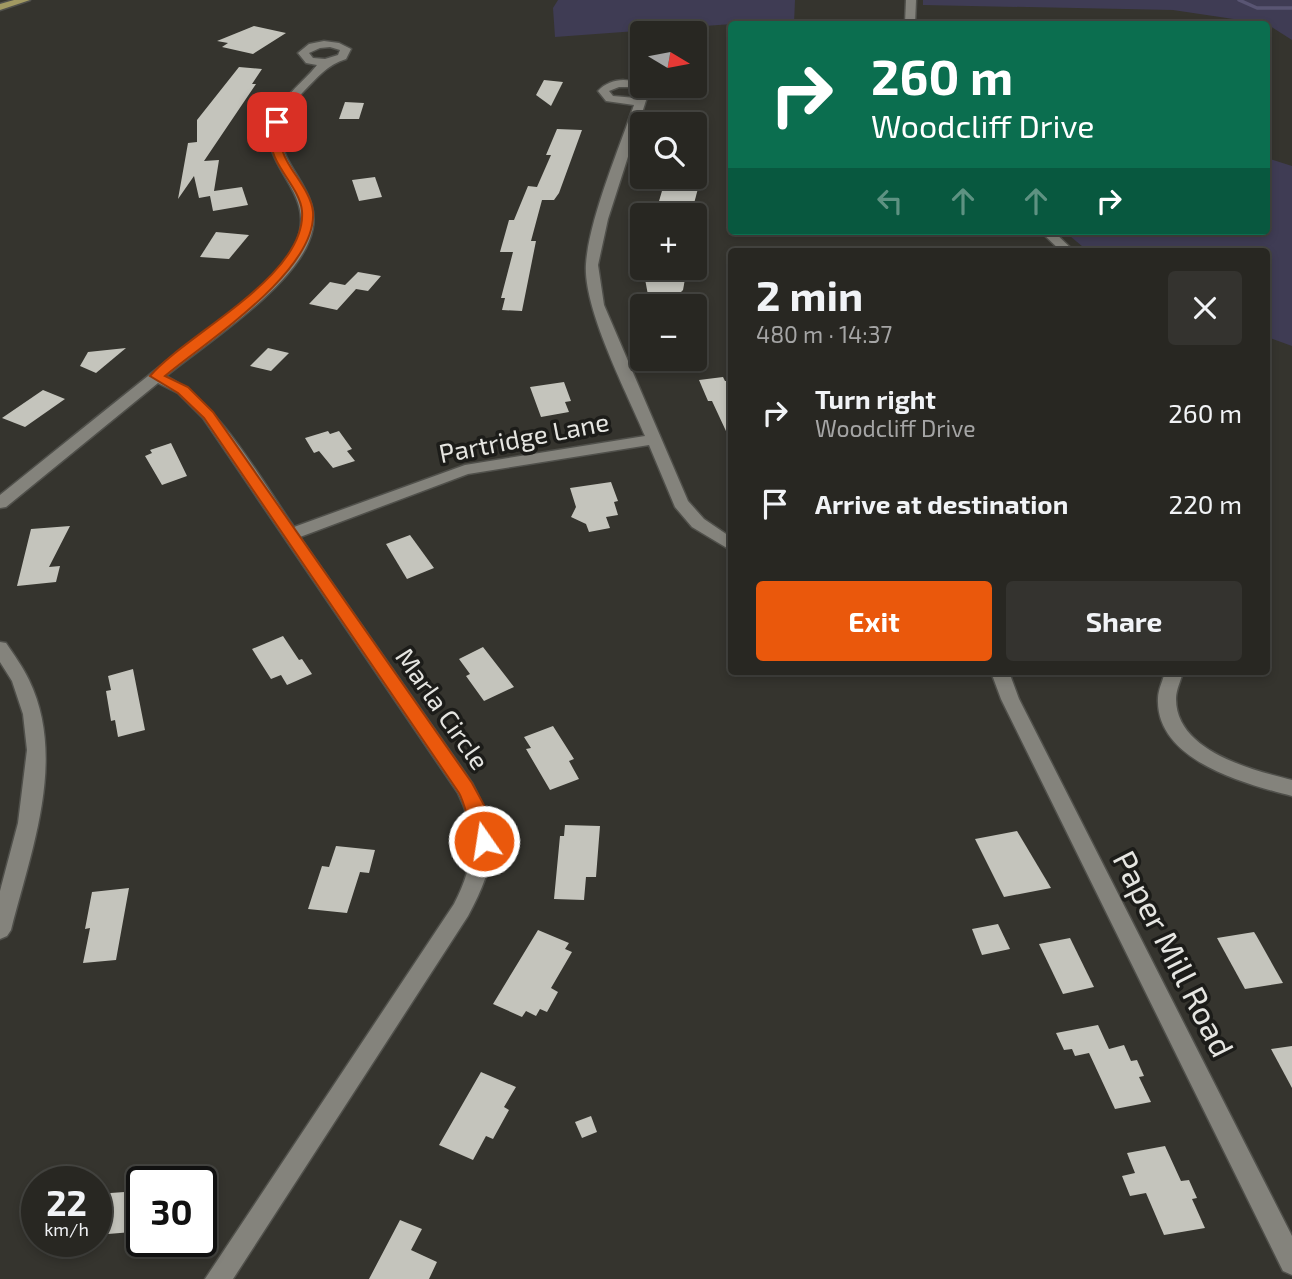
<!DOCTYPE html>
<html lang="en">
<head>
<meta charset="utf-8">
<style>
  :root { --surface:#282722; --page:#34332f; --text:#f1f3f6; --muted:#a5a5a5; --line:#444440; --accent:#ea580c }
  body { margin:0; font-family:"Exo 2",sans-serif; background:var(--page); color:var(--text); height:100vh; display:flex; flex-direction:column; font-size:26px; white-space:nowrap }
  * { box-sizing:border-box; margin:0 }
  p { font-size:23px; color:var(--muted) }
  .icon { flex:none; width:38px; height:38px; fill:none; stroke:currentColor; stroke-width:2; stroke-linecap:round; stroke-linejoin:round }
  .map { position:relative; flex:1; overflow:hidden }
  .side { position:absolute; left:728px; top:248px; width:542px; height:427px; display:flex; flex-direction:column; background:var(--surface); border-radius:7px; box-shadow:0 4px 10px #0003,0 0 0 2px var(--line) }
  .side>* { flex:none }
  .top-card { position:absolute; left:728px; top:21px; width:542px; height:214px; border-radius:7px; box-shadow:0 4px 10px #0003,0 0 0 2px var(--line); background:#0b6e4f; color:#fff; overflow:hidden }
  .needle { width:46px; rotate:100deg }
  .buttons { position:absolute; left:630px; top:21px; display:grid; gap:14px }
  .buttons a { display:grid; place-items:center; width:77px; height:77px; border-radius:7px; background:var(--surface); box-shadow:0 4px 10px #0003,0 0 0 2px var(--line); font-size:35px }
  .speed { position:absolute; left:21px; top:1166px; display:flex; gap:14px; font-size:35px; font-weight:700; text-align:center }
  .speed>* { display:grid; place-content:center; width:91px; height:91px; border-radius:50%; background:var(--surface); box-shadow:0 4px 10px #0003,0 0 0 2px var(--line); line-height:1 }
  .speed small { font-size:18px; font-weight:400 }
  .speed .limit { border:4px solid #111; border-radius:10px; background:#fff; color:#111 }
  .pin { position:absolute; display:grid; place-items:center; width:60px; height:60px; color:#fff; margin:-30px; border-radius:14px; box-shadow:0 4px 10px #0006 }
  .me { position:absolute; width:77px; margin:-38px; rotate:347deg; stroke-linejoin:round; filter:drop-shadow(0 0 5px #0008) }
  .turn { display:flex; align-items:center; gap:24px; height:147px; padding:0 28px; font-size:32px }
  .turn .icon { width:91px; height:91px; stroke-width:2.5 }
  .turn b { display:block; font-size:49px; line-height:60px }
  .lanes { display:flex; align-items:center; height:66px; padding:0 28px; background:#0003; justify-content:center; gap:35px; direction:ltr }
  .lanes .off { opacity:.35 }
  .round { display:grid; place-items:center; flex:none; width:74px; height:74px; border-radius:7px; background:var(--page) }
  .summary { display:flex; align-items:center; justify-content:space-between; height:119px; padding:0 28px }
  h1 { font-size:42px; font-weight:700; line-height:52px }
  .primary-button { display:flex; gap:14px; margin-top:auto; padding:14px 28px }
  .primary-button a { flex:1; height:80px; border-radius:7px; background:var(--accent); color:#fff; font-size:28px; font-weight:700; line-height:80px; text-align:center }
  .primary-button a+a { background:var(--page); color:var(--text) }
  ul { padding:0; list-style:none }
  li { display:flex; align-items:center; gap:21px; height:91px; padding:0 28px }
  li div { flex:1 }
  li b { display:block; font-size:26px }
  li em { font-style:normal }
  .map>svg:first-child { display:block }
  .green { fill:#3f3c54 }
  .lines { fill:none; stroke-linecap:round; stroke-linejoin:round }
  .stream { stroke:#595573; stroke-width:3.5 }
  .building { fill:#c4c4bc }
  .minor-casing { stroke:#50504b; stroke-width:3 }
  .major-casing { stroke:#50504b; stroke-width:3 }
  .minor { fill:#84837c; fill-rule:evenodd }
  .major { fill:#a19962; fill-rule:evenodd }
  .route { fill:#ea580c; stroke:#983908; stroke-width:2 }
  .labels { text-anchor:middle; stroke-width:7; stroke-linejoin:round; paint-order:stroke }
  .street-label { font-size:26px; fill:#e5e5e1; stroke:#1c1c19 }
  .near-street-label { font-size:32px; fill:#e5e5e1; stroke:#1c1c19 }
</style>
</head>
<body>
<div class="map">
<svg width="1292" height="1279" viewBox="0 0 1292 1279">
  <rect width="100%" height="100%" fill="#35342e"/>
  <!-- green -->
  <g class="green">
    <path d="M558,0H795L794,24H732L555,37L553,8Z"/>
    <path d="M923,0H1292V40L1267,24L1173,10L923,5Z"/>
    <path d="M1267,158L1292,166V346L1267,337V252H1089L1064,231H1267Z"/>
  </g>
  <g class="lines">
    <!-- stream -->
    <path class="stream" d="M1239,0L1257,8H1292"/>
  </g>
  <!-- building -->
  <g class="building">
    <path d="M254,26L286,33L253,54L222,47L228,43L217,41Z"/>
    <path d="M239,67L262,69L252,84H256L204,161L219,160L214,191L242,187L248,205L213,211L210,196L199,198L194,176L178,199L185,160L188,143L197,142V120Z"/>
    <path d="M544,80L563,82L551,106L536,95Z"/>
    <path d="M345,102L364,103L359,119H339Z"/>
    <path d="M557,129L582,130L559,193L554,200H542L531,241H536L522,311L502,310L505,298H501L513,252H500L509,220H514L528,186L537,187L551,155H546Z"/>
    <path d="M375,177L382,197L359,201L352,180Z"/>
    <path d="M666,177H701L691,215H655Z"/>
    <path d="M216,232L249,235L229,259L200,257Z"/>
    <path d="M643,268H687L683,290L679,294L648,295Z"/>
    <path d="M358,272L381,276L368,291L356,289L337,310L309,304L330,282L345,285Z"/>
    <path d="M126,348L96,373L80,366L88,352Z"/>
    <path d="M268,348L289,353L271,371L250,366Z"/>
    <path d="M723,377L725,381H732V444L712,401H708L699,380Z"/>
    <path d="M564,382L571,401L565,402L569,412L541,417L530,387Z"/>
    <path d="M43,390L65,399L25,427L2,418Z"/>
    <path d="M328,431L330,434L339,431L352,449L347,451L355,461L333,468L319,451L314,453L305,438Z"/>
    <path d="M171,443L187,476L162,485L145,456L152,453L150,450Z"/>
    <path d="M611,482L618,501L614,502L618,515L606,517L610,528L589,532L586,524L571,517L576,507L570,488Z"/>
    <path d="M70,526L49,567L60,566L56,582L17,586L31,529Z"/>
    <path d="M410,535L434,568L407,579L386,544Z"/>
    <path d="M283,636L299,660L302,659L312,674L287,685L281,675L271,679L252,649Z"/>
    <path d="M483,647L514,687L484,701L466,676L470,674L459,659Z"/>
    <path d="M133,669L145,730L118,737L115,720L111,721L106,691L111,690L108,676Z"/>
    <path d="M553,726L574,759L569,761L579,779L550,790L526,749L531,748L524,737Z"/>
    <path d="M565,825L600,826L596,877H586L584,900L554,899L560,836H564Z"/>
    <path d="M1017,831L1051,888L1004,897L975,839Z"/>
    <path d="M336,846L375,850L369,873L360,872L347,913L308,909L322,866L329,867Z"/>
    <path d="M129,888L116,960L83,963L90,928L85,929L92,892Z"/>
    <path d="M998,924L1010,949L982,955L972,929Z"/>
    <path d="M538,930L569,943L565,949L572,952L551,988L558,992L547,1012L540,1009L536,1016L526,1011L522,1017L493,1004Z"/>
    <path d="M1254,932L1256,935L1283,983L1245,989L1217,938Z"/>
    <path d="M1070,938L1094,987L1063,994L1039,944Z"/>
    <path d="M1098,1025L1109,1049L1124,1045L1131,1061L1137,1060L1144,1076L1139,1077L1151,1102L1115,1109L1089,1053L1075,1056L1072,1049L1064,1050L1056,1033Z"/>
    <path d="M1292,1046V1088L1271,1049Z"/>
    <path d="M481,1072L516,1087L504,1107L509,1110L493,1139L486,1136L473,1160L439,1145Z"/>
    <path d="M591,1116L597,1132L582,1138L575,1122Z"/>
    <path d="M1165,1146L1181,1181L1189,1180L1197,1198L1192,1199L1205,1228L1164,1235L1146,1193L1130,1196L1122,1176L1135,1173L1127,1153Z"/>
    <path d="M139,1191L132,1232L96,1235V1194Z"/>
    <path d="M400,1220L422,1229L411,1250L437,1262L429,1279H369Z"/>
  </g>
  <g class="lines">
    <!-- minor casing -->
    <g class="minor-casing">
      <g id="minor">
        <path d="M906,0H916L915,24H905Z"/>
        <path d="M324,41L339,43L351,49L346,59C327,65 318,77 304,91C239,157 335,178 309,241C291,288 207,343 166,376C220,404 259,477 294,527L465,465L645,436C627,393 583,309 586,264C589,219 619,149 634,105L606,101L598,91C612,76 636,77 649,91L608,219L598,265L604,305L688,501L704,519L732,538V551L692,527L675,507L649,445L468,474L300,537L472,783C500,836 496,864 468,916L233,1279H205L454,904C474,866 478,832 458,793L203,418L178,393L158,383L6,507L0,508V495C61,446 121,397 182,349C217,321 280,282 297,241C317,190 257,166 272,122C280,98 302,84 317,65L306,63L298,53L309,44ZM330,47L340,50L338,55L325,59L313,58L309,53L320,48ZM619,87H629L638,92L636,98L613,96L609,91Z"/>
        <path d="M1040,231H1053L1075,252H1062Z"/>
        <path d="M0,642L6,643C14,655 23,667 29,680C67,759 31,851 11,930L7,936L0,939V891L18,823L27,750L23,714L12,681L0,662Z"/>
        <path d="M991,672H1009L1019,699L1292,1236V1275L1283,1271L1001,699Z"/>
        <path d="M1165,672H1183C1181,680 1176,690 1176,698C1175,751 1252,770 1292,780V796C1246,784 1155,761 1158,698C1158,690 1163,680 1165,672Z"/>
      </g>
    </g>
    <!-- major casing -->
    <g class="major-casing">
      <path id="major" d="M14,0H30L0,10V4Z"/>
    </g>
    <!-- minor -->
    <use href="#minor" class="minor"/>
    <!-- major -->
    <use href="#major" class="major"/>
  </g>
  <!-- route -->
  <path class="route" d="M277,119L282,122C282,129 280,137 281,144C284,167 311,188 313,212C317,271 207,341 165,376L188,387L213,412L472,783L484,805L493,841L484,848C472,844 467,807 459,793L204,418L178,393L150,376C187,333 307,276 302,211C300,188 273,167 271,143C270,137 271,129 272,122Z"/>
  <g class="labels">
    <!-- street labels -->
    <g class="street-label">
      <text transform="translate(524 438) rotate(-11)" y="9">Partridge Lane</text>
      <text transform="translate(442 709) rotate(55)" y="9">Marla Circle</text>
    </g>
    <!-- near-street labels -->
    <g class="near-street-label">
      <text transform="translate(1173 954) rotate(63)" y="11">Paper Mill Road</text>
    </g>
  </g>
</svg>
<div class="buttons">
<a><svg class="needle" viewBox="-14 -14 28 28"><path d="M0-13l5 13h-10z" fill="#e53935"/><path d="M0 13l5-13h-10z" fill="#a5a5a5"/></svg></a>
<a><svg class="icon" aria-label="search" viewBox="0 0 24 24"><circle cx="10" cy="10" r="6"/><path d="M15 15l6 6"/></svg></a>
<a>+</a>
<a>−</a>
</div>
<div class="speed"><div>22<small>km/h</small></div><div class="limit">30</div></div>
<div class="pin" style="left:277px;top:122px;background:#d93025"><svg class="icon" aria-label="arrive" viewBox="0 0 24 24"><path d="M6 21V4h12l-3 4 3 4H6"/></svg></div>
<svg class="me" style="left:484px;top:841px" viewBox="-20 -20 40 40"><circle r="17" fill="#ea580c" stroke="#fff" stroke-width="3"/><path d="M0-11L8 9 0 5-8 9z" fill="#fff"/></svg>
<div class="top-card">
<div class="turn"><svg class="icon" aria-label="right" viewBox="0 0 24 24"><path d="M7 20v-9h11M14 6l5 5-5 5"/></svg><div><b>260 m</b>Woodcliff Drive</div></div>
<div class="lanes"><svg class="icon off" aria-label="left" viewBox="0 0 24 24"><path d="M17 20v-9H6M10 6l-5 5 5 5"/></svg><svg class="icon off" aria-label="ahead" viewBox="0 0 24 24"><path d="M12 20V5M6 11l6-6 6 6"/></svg><svg class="icon off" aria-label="ahead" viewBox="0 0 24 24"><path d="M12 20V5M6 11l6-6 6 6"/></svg><svg class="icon" aria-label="right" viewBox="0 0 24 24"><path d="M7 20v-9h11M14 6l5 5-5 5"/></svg></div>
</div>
<section class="side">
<div class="summary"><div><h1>2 min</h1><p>480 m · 14:37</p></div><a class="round"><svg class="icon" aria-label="close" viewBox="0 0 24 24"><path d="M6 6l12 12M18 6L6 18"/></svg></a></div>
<ul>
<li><svg class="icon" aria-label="right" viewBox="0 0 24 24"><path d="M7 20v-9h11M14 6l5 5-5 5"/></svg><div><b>Turn right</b><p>Woodcliff Drive</p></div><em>260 m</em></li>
<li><svg class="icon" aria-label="arrive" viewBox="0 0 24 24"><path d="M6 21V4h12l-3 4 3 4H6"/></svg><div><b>Arrive at destination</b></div><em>220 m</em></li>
</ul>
<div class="primary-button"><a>Exit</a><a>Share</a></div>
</section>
</div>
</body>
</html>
